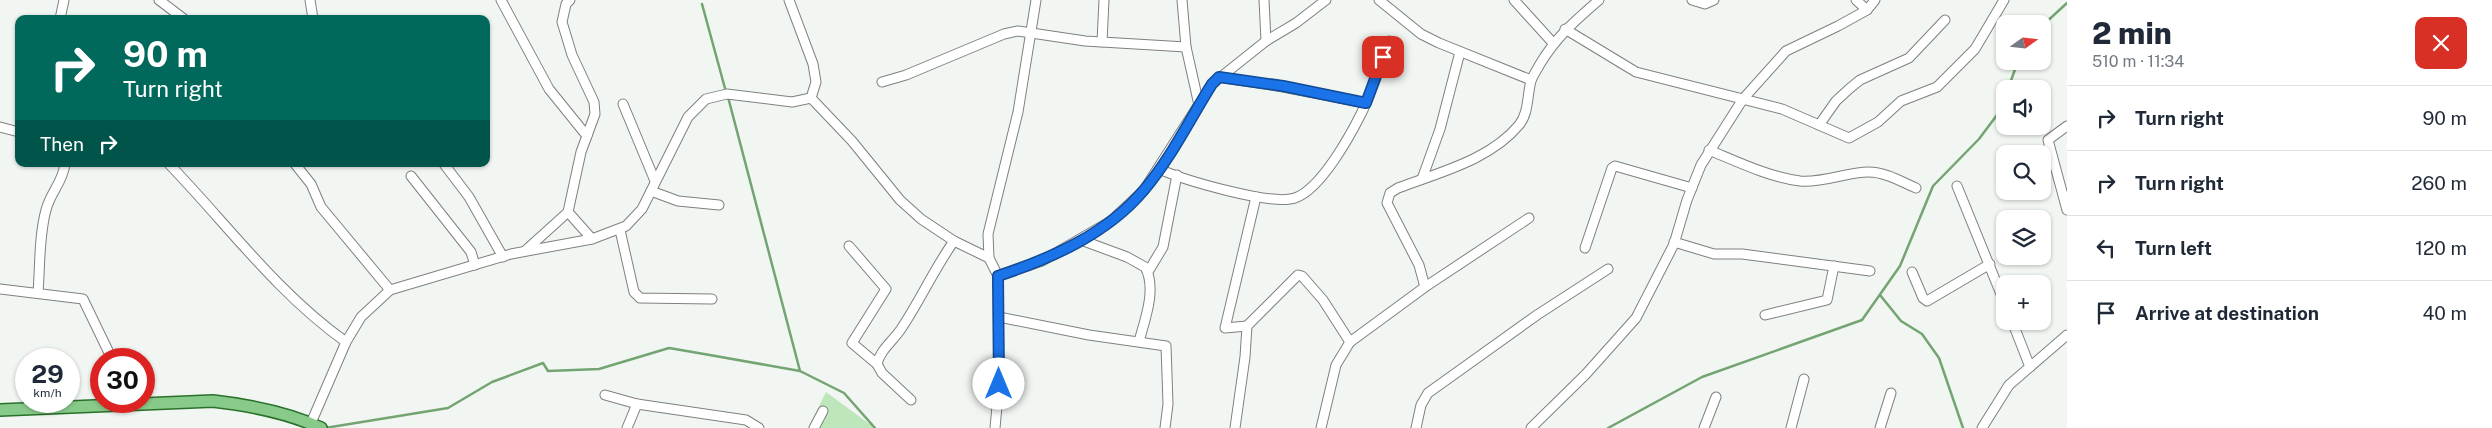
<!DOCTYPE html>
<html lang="en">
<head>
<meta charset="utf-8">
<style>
  :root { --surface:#fff; --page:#f6f6f7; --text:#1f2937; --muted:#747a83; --line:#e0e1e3 }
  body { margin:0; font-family:"Public Sans",sans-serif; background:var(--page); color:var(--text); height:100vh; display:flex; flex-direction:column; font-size:19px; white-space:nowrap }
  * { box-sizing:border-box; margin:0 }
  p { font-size:16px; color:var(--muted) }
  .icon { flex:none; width:28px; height:28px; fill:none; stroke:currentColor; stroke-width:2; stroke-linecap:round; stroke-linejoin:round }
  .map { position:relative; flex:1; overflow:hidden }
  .panel { display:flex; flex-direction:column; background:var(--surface); width:425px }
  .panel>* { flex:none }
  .guide { position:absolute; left:15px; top:15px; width:475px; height:152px; border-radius:10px; box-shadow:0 1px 4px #0004; background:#00695c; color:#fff; overflow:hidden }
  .needle { width:32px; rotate:75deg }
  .controls { position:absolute; left:1996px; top:15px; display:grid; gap:10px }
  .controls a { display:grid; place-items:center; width:55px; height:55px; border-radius:10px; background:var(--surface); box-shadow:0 1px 4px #0004; font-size:25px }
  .speed { position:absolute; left:15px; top:348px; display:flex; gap:10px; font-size:25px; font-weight:700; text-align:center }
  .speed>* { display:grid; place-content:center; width:65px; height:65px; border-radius:50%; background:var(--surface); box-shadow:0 1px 4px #0004; line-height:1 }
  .speed small { font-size:12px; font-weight:400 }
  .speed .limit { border:8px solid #d22; background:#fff; color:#111 }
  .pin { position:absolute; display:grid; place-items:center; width:42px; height:42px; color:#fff; margin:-21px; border-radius:10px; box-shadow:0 2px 8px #0006 }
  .me { position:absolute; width:55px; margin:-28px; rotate:0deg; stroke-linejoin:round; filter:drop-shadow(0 0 4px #0008) }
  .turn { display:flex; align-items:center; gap:18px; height:105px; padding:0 25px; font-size:22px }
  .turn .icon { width:65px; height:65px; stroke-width:2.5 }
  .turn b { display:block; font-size:35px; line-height:42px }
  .then { display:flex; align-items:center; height:48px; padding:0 25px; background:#0003; gap:10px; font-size:19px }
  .round { display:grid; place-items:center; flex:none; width:52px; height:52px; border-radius:10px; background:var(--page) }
  .headline { display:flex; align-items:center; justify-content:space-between; height:85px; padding:0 25px }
  h1 { font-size:30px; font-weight:800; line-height:38px }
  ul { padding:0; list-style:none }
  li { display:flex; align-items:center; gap:15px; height:65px; padding:0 25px; border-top:1px solid var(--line) }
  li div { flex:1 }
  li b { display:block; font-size:19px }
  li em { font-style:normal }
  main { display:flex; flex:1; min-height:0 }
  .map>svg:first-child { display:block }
  .green { fill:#bee6bb }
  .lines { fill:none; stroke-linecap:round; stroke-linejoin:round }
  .stream { stroke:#74a471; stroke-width:2.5 }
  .minor-casing { stroke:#7e817e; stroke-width:11 }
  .major-casing { stroke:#29712a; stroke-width:14 }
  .minor { stroke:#fff; stroke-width:9 }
  .major { stroke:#88ca89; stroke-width:11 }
  .route-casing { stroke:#114b97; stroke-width:12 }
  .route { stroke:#1a73e8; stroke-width:9 }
</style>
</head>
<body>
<main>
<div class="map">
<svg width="2067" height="428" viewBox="0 0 2067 428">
  <rect width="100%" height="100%" fill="#f2f6f2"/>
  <!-- green -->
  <path class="green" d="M826,392L875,428H808Z"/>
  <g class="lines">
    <!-- stream -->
    <g class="stream">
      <path d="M702,4L726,92"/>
      <path d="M2042,26L2067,3"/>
      <path d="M2008,89L2018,61"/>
      <path d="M728,97L800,371"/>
      <path d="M1880,295L1901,321L1922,334L1939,358L1963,428"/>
      <path d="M325,428L448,408L492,382L543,363L548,371L599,369L669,348L704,354L800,371L844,393L875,428"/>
      <path d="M1608,428L1702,377L1862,320L1900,266L1933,186L1979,139L2000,111L2005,97"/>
    </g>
    <!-- minor casing -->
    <g class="minor-casing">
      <g id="minor">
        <path d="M159,0L184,19"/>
        <path d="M310,0L313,19"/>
        <path d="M501,0L549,89L587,136"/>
        <path d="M789,0L813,64L816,82L811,98L852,141L900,200L921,219L954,241L989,258"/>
        <path d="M1182,0L1186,47L1199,105"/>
        <path d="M1264,0L1266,41"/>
        <path d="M1379,0L1421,34L1439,43L1531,80"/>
        <path d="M1514,0L1553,43"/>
        <path d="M1692,0L1705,4L1714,0"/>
        <path d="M1856,0L1867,10"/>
        <path d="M60,19L64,0"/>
        <path d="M1565,29L1636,72L1782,109L1849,138L1878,122L1901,101L1937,87L1975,49L2004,0"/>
        <path d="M1102,42L1104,0"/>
        <path d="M1219,77L1283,87L1366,103"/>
        <path d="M882,82L906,75L1004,34L1018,31L1085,41L1186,47"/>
        <path d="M623,104L655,181"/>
        <path d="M1819,125L1836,101L1849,89L1860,80L1909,58L1945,20"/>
        <path d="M2067,126L2048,140L2067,210"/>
        <path d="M0,127L19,132"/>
        <path d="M1709,150C1738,162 1769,177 1800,181C1824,183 1846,172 1869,172C1885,172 1902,182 1916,188"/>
        <path d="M169,164C227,224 277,293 346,342"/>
        <path d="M295,164L311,184L321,207L390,290"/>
        <path d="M444,164L469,197L503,257"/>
        <path d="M1159,169C1184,180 1271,206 1295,198C1321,189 1350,136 1362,112C1373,90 1380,65 1389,41"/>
        <path d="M411,176L471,252L475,265"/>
        <path d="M1422,179L1440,129L1460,52"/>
        <path d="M1957,186L2005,304"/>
        <path d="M651,191L678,201L719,205"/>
        <path d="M1256,197L1225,328L1247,326L1298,275L1302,276L1323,300L1350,342"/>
        <path d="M568,212L592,239"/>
        <path d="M620,230L634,292L640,298L712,299"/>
        <path d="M1081,240L1127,257L1145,267C1157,288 1145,320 1139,341"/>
        <path d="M1674,242L1714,254H1742L1870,271"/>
        <path d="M849,246L886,289L852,343L877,364"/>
        <path d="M1585,248L1612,168L1615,166L1692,188"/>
        <path d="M526,250L568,212L581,152L595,114L594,102L572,55L562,22L566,4L570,0"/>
        <path d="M1148,272L1163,247L1177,175"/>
        <path d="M1912,272L1923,298L1927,301L1990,264"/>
        <path d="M998,276L1042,261L1111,221L1144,190L1212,84L1266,41L1296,23L1326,0"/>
        <path d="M1425,287L1419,265L1387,203L1390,193L1398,188C1440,172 1490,160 1519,125C1529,113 1527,95 1531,81C1533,75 1537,70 1540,64C1557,36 1575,21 1599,0"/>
        <path d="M0,289L83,299L112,359"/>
        <path d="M38,293C40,267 39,235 46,210C50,193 63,182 65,164"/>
        <path d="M1765,315L1827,300L1834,266"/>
        <path d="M999,317L1089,335L1166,346L1168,404L1165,428"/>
        <path d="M2012,321L2030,367"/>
        <path d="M605,395L637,404L746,420L759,428"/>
        <path d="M911,400L882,373L877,364C880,350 893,341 901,329C920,301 934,269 954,241"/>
        <path d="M311,423L346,342L361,317L390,290L511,254L592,239L626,226L642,209L688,117L706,99L727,94L792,102L811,98"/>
        <path d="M627,428L637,404"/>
        <path d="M814,428L823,411"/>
        <path d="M995,428L999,384L998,276L989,258L988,234L1018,112L1036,0"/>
        <path d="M1235,428L1245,357L1247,326"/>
        <path d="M1321,428L1336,365L1350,342L1425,287L1529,218"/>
        <path d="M1416,428L1421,405L1428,393L1537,315L1608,269"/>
        <path d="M1531,428L1586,374L1636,318L1674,244L1687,200L1701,165L1743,99L1786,51L1838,26L1867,10L1875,0"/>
        <path d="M1704,428L1716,397"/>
        <path d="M1791,428L1804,379"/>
        <path d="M1880,428L1891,393"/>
        <path d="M1982,428L2009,385L2067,335"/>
      </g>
    </g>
    <!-- major casing -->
    <g class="major-casing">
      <path id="major" d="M0,410L213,401C248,405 289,413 321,428"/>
    </g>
    <!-- minor -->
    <use href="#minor" class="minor"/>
    <!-- major -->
    <use href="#major" class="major"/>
  </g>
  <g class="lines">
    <!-- route casing -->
    <g class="route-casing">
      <path id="route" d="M999,384L998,276C1052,258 1107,234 1144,190C1171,158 1190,119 1212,84L1219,77L1283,86L1366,103L1383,57"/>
    </g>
    <!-- route -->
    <use href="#route" class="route"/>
  </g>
</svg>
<div class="controls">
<a><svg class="needle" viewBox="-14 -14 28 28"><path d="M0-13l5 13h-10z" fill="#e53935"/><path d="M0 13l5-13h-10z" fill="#747a83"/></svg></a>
<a><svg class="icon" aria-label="sound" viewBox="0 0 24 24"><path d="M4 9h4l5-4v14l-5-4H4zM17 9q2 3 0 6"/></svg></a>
<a><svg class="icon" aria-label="search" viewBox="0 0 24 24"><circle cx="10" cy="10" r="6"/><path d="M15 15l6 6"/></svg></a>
<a><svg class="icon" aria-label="layers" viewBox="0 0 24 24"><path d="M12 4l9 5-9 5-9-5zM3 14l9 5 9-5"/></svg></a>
<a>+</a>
</div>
<div class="speed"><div>29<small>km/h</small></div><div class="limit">30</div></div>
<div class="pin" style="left:1383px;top:57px;background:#d93025"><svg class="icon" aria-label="arrive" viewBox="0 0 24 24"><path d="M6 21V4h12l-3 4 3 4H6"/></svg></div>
<svg class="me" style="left:999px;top:384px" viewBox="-20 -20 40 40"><circle r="19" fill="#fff"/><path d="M0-13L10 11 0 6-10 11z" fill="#1a73e8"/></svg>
<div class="guide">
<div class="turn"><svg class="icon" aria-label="right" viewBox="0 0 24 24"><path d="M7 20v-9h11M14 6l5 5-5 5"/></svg><div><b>90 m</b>Turn right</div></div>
<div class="then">Then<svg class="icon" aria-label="right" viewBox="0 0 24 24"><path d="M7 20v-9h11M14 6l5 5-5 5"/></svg></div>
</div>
</div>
<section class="panel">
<div class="headline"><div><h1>2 min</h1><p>510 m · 11:34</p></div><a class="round" style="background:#d93025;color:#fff"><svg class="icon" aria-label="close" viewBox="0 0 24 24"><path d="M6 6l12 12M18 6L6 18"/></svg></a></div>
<ul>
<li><svg class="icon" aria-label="right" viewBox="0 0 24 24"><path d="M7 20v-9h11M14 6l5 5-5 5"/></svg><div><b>Turn right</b></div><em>90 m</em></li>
<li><svg class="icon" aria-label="right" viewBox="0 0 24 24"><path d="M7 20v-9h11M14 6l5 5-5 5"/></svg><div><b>Turn right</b></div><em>260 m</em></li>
<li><svg class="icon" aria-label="left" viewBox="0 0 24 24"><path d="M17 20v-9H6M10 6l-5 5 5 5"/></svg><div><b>Turn left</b></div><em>120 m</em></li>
<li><svg class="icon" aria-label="arrive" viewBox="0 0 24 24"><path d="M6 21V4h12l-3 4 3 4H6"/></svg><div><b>Arrive at destination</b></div><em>40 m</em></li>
</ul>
</section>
</main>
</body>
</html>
